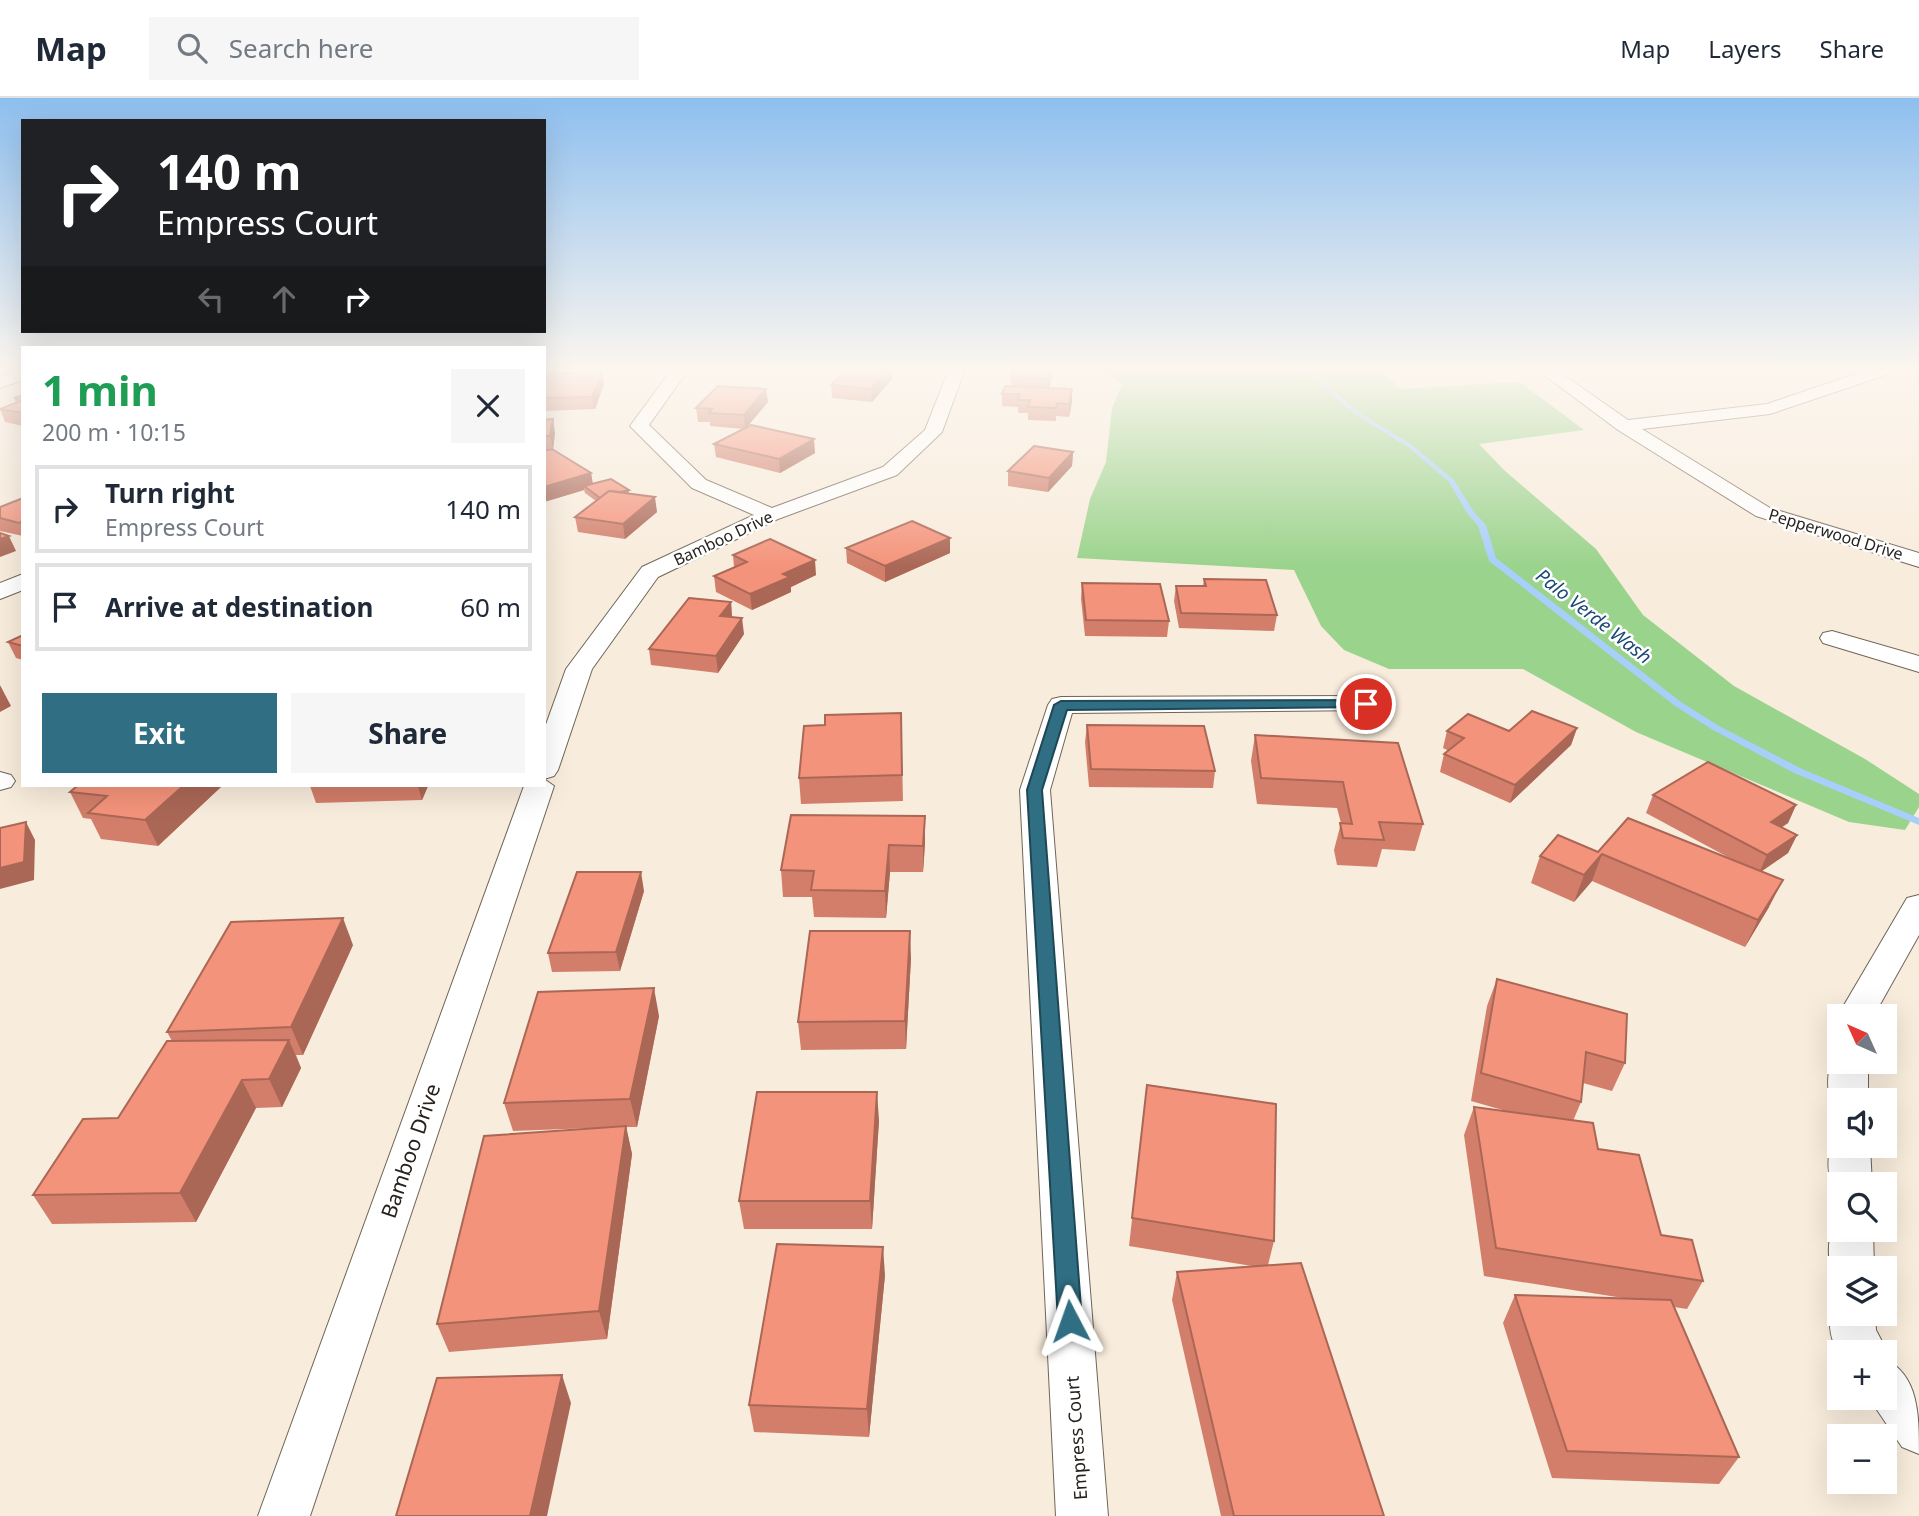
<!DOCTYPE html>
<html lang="en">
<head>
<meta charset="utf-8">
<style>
  :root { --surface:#fff; --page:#f6f6f7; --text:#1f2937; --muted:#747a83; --line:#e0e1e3; --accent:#2f6e83 }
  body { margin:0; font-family:"Noto Sans",sans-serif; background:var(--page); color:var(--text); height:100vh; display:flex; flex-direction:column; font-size:26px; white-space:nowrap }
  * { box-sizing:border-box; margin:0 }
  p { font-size:23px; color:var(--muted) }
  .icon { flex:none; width:38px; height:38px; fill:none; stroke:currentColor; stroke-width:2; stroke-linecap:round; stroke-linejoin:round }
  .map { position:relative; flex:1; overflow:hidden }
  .side { position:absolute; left:21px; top:248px; width:525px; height:441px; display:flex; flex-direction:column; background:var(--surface); border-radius:0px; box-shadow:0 7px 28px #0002 }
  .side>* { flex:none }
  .hud { position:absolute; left:21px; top:21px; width:525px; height:214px; border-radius:0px; box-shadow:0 7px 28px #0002; background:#202124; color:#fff; overflow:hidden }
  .needle { width:46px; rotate:315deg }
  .tools { position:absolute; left:1827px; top:906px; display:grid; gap:14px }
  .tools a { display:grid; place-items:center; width:70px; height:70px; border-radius:0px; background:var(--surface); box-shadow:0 7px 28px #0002; font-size:35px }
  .pin { position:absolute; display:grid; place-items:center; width:60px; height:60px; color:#fff; margin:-30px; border:4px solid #fff; border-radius:50%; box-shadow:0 2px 7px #0007 }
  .me { position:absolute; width:77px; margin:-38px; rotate:356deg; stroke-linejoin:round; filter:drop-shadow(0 0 5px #0008) }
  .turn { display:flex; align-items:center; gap:24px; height:147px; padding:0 21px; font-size:32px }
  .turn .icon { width:91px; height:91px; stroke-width:2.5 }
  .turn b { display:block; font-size:49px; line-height:60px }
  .lanes { display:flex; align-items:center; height:66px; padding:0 21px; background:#0003; justify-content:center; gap:35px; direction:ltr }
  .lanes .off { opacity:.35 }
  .round { display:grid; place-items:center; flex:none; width:74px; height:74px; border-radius:0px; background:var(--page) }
  .headline { display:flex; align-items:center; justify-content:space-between; height:119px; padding:0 21px }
  h1 { font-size:42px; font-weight:700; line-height:52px; color:#1e9e55 }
  .primary-button { display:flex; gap:14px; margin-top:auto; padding:14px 21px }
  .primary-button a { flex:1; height:80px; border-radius:0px; background:var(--accent); color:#fff; font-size:28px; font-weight:700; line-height:80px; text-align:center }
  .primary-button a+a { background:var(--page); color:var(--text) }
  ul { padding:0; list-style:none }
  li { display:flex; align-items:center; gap:21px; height:88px; margin:0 14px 10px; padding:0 7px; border:4px solid var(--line); border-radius:0px }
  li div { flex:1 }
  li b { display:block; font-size:26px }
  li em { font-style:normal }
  header { display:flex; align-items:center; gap:42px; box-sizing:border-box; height:98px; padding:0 35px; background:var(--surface); border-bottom:2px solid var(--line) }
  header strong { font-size:33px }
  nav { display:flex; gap:38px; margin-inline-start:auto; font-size:24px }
  .search { width:490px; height:63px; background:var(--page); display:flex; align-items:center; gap:18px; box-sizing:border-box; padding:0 24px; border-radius:0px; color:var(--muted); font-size:26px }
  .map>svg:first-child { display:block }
  .green { fill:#9ad38c }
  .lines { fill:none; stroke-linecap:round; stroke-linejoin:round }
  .stream { fill:#a7cffa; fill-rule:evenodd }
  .street-casing { stroke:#6f6557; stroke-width:2 }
  .street { fill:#fff; fill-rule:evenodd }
  .wall { fill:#d27e6a }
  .shaded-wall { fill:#ab6756 }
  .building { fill:#f4937b; stroke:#ab6756; stroke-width:2 }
  .route { fill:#2f6e83; stroke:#1f4855; stroke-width:2 }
  .labels { text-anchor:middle; stroke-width:5; stroke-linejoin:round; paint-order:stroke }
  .far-street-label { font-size:16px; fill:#27221d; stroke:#fff }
  .street-label { font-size:18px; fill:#27221d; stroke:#fff }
  .water-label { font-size:19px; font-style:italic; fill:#194875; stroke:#fff }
  .near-street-label { font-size:21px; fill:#27221d; stroke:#fff }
</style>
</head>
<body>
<header>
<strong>Map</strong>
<div class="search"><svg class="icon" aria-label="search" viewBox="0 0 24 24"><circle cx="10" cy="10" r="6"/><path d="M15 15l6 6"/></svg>Search here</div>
<nav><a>Map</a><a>Layers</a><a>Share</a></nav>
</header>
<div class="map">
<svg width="1919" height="1418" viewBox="0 0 1919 1418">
  <rect width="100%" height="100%" fill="#f8ecdc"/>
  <!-- green -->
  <path class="green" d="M1104,271H1380L1400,291L1520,284L1584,332L1479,346L1504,372L1596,451L1643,517L1734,588L1865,661L1919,696V709L1905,732L1849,724L1636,634L1523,571H1389L1344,552L1321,528L1294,472L1077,460L1090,401L1106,364L1112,310L1122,286L1104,274Z"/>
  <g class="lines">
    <!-- stream -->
    <path class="stream" d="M1302,271H1308L1360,315L1412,347L1454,382L1474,414L1486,427L1496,460L1681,604L1719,628L1802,671L1919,720V727L1794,675L1713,632L1675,608L1489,463L1478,428L1467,415L1449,384L1408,349L1356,317Z"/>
    <!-- street casing -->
    <g class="street-casing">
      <g id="street">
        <path d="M23,271V282L0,290V279Z"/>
        <path d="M672,271H684L686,275L649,327L706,382L772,410L883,369L925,332L949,271H965L942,334L897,377L778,421L658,479L592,571L558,672L554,678L544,681V632L566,571L642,469L754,417L692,390L630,328Z"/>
        <path d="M1536,271H1555L1628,322L1767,306L1870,271H1894L1892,275L1770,316L1642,331L1770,410L1919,455V469L1756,418L1618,332Z"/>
        <path d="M23,476V492L0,501V485Z"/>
        <path d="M1832,533L1919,558V574L1823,545L1820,540L1823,535Z"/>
        <path d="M1366,598L1375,600L1379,606L1375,612L1072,615L1050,692L1108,1418H1056L1020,692L1048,607L1052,601L1061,599Z"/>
        <path d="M0,674L11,677L15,683L11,689L0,692Z"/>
        <path d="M544,681L554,688L310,1418H258L524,688H544Z"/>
        <path d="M1919,797V837L1873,919H1839V923L1837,919L1907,800Z"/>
        <path d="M1839,953V964H1868V1003H1839V1015C1824,1006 1825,962 1839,953Z"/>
        <path d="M1839,1035V1048H1870L1872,1087H1839V1100C1826,1088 1824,1047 1839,1035Z"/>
        <path d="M1839,1118V1132H1873L1874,1171H1839V1186C1825,1172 1826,1132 1839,1118Z"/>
        <path d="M1839,1201V1216H1875L1876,1232L1888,1255L1885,1261C1919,1278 1919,1317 1919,1356L1902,1349L1869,1300H1885V1255L1839,1256C1829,1239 1825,1217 1839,1201Z"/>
      </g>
    </g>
    <!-- street -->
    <use href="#street" class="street"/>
  </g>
  <!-- wall -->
  <g class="wall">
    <path d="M847,271H892V281L872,304L832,300L831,287Z"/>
    <path d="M1054,273L1049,290L1072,304L1069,319L1056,318V323L1028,322V315H1018V309L1002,308V296L1011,288V279Z"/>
    <path d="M544,277L604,286L595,311L544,313Z"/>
    <path d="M766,291L768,304L747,329L815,355L780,375L716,359L714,346L744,331L710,328V324H698L696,310Z"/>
    <path d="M23,297V328L5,324L0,311L16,305L14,300Z"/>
    <path d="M544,322L555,335L553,351H552L591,375L593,386L629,392V396L657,414L625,441L578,434L575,419L596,403L585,395L584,392L544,404V353L551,351L544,352Z"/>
    <path d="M1073,354L1072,368L1048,394L1008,388V373Z"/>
    <path d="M23,400V438L0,433V409Z"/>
    <path d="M846,450L950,455L885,484L847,465Z"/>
    <path d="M733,457L816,477L791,489V494L752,512L716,494L714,478L734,469Z"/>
    <path d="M1204,481L1277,517L1274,533L1179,530L1174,503L1176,488H1203Z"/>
    <path d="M1082,485L1169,523L1167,539L1085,538L1081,501Z"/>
    <path d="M731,504L732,519L744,536L718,575L651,567L649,551Z"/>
    <path d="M23,537V562L16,560L8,544Z"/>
    <path d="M901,615L903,703L801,706L799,680Z"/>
    <path d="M1087,627L1215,673L1213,690L1089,689L1085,644Z"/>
    <path d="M1577,630L1571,647L1510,705L1440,674L1444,656L1449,653L1443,650L1447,633H1509Z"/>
    <path d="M1255,637L1423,726L1415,753L1382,751L1377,769L1337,767L1334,752L1341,725L1337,710L1257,706L1251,663Z"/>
    <path d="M222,688L158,748L101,741L91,721L83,720L70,694Z"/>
    <path d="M310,688H428L422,702L316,705Z"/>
    <path d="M1653,697L1796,707L1788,725L1782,729L1797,737L1788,755L1762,773L1769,809L1745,849L1592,783L1574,804L1531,785L1540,758L1598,754L1735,763L1646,715Z"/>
    <path d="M925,718V745L923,774H890L886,820L814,819L812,799H783L781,772Z"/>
    <path d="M644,793L620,873L552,874L548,855Z"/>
    <path d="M353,847L303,957H296L301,970L282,1009L256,1010L196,1124L52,1126L33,1097L118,1020L172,943L167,934Z"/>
    <path d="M911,860L906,951L801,952L798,924Z"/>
    <path d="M1497,881L1625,965L1612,993L1583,985L1581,1004L1573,1023L1598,1051L1661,1137L1703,1183L1687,1211L1674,1209L1739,1359L1719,1386L1552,1380L1503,1225L1515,1197L1623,1200L1484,1178L1464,1037L1474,1009L1506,1013L1471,1003L1487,908Z"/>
    <path d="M659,918L637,1029H626L632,1056L607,1241L449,1254L437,1226L592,1030L513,1033L504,1005Z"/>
    <path d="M1144,1015L1274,1143L1268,1167L1384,1418H1221L1172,1202L1177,1174L1252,1168L1129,1148Z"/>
    <path d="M879,1022L872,1131H744L739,1103Z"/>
    <path d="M885,1177L869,1339L754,1334L749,1307Z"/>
  </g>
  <!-- shaded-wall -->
  <g class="shaded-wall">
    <path d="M889,271H892V281L872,304L871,291Z"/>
    <path d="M1051,271H1054V273L1047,293L1048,281Z"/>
    <path d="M602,274L604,286L595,311L592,299Z"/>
    <path d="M766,291L768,304L745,331L744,317Z"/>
    <path d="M1072,291V304L1069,319V306Z"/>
    <path d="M553,321L555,335L553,351L550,338Z"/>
    <path d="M814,341L815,355L780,375L779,361Z"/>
    <path d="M1073,354L1072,368L1048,394L1049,380Z"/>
    <path d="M591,375L593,389L584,388V392L544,404V389Z"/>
    <path d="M655,399L657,414L625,441L623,426Z"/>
    <path d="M9,438L16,453L0,459V441Z"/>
    <path d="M950,440V455L885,484V468Z"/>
    <path d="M815,462L816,477L791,489V494L752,512L750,496L783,476Z"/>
    <path d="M731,504L732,520L720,518Z"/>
    <path d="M742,520L744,536L718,575L716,558Z"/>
    <path d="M0,587L11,608L0,614Z"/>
    <path d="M1577,630L1571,647L1510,705L1515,687Z"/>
    <path d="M183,688H222L158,748L145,722Z"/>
    <path d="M418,688H428L422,702Z"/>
    <path d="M1796,707L1788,725L1763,742L1771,724Z"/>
    <path d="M925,718V745L923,774V748Z"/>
    <path d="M26,724L35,742L34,782L0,791V770Z"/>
    <path d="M1797,737L1788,755L1759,775L1767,757Z"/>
    <path d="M889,747L890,774L886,820L885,793Z"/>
    <path d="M1602,756L1592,783L1574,804L1584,777Z"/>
    <path d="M641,774L644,793L620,873L616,854Z"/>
    <path d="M1783,782L1769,809L1745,849L1758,822Z"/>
    <path d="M343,820L353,847L303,957L291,929Z"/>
    <path d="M910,833L911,860L906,951L905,923Z"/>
    <path d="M654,890L659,918L637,1029L630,1001Z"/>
    <path d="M289,942L301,970L282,1009L269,981Z"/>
    <path d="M242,982L256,1010L196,1124L180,1095Z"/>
    <path d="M877,994L879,1022L872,1131L870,1103Z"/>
    <path d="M626,1028L632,1056L607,1241L599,1213Z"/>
    <path d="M883,1149L885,1177L869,1339L867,1311Z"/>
    <path d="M562,1277L571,1305L547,1418H530Z"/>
  </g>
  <!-- building -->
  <g class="building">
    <path d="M847,271H889L871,291L831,287Z"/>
    <path d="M1014,271H1051L1048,281L1011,279Z"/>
    <path d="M602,274L592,299L544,300L545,276Z"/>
    <path d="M718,288L766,291L744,317L709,315L712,311L696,310Z"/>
    <path d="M1005,288L1072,291L1069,306L1057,305L1056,310L1028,309L1030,302H1018L1020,296H1002Z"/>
    <path d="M23,297V301L14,300Z"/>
    <path d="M23,302V315L0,311Z"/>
    <path d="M553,321L550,338H544V322Z"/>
    <path d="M751,327L814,341L779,361L714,346Z"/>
    <path d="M1034,348L1073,354L1049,380L1008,373Z"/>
    <path d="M552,351L591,375L544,389V353Z"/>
    <path d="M611,381L629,392L621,394L609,393L600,400L584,388Z"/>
    <path d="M609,393L655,399L623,426L575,419Z"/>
    <path d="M23,400V423L19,425L0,420V409Z"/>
    <path d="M912,423L950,440L885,468L846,450Z"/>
    <path d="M0,435L9,438L0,441Z"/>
    <path d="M770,441L815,462L783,476L790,479L750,496L714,478L747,464L733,457Z"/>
    <path d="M1204,481L1266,482L1277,517L1181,515L1176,488H1206Z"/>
    <path d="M1082,485L1160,486L1169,523L1086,522Z"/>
    <path d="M689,500L731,504L720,518L742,520L716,558L649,551Z"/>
    <path d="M23,537V548L8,544Z"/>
    <path d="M1532,613L1577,630L1515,687L1444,656L1464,640L1447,633L1468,616L1509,633Z"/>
    <path d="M901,615L902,677L799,680L804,628L825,627V617Z"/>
    <path d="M1087,627L1204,628L1215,673L1091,671Z"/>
    <path d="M1255,637L1398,645L1423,726L1379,724L1384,742L1343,740L1340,725L1352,726L1343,684L1261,680Z"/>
    <path d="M1708,664L1796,707L1771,724L1797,737L1767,757L1653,697Z"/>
    <path d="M77,688H183L145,722L88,715L107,698L70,694Z"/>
    <path d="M791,717L925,718L923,748L889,747L885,793L811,792L814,773L781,772Z"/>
    <path d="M1628,720L1783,782L1758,822L1602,756L1584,777L1540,758L1558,737L1598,754Z"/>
    <path d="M26,724L24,764L0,770V730Z"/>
    <path d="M577,774H641L616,854L548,855Z"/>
    <path d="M343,820L291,929L167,934L231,824Z"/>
    <path d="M810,833H910L905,923L798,924Z"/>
    <path d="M1497,881L1627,916L1625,965L1586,954L1581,1004L1481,975Z"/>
    <path d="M654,890L630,1001L504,1005L538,894Z"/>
    <path d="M289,942L269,981L242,982L180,1095L33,1097L83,1021L118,1020L167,943Z"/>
    <path d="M1147,987L1276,1006L1274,1143L1132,1120Z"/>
    <path d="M757,994H877L870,1103H739Z"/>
    <path d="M1474,1009L1593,1025L1598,1051L1639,1057L1661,1137L1692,1142L1703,1183L1496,1150Z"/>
    <path d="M626,1028L599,1213L437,1226L484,1038Z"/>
    <path d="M777,1146L883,1149L867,1311L749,1307Z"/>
    <path d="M1301,1165L1384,1418H1234L1177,1174Z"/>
    <path d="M1515,1197L1671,1202L1739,1359L1567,1353Z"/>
    <path d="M562,1277L530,1418H396L437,1280Z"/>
  </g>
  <!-- sky -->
  <linearGradient id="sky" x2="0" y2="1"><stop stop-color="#8ebfef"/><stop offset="0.58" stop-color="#fcf6ef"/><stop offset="1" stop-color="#fcf6ef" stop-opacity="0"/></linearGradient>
  <rect width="1919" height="469" fill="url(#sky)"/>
  <!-- route -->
  <path class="route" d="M1366,602L1373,606L1371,609L1067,612L1042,692L1082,1223L1078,1230L1070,1234L1061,1230L1058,1223L1027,692L1054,607L1061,603Z"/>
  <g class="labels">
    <!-- far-street labels -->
    <g class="far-street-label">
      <text transform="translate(1836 436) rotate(17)" y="6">Pepperwood Drive</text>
      <text transform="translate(723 440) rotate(-25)" y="6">Bamboo Drive</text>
    </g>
    <!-- street labels -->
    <g class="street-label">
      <text transform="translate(1077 1340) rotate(-94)" y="6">Empress Court</text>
    </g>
    <!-- water labels -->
    <g class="water-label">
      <text transform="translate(1594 518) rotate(38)" y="7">Palo Verde Wash</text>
    </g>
    <!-- near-street labels -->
    <g class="near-street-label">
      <text transform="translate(411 1053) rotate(-71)" y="7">Bamboo Drive</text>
    </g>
  </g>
</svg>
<div class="tools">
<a><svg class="needle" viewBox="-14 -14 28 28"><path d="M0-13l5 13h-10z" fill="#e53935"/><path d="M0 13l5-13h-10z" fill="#747a83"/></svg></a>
<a><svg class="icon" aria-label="sound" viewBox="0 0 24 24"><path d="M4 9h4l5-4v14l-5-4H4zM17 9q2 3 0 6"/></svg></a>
<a><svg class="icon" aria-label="search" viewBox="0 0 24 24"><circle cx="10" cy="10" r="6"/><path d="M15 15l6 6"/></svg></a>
<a><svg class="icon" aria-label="layers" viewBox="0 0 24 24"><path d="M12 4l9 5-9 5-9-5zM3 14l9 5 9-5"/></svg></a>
<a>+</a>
<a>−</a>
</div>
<div class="pin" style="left:1366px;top:606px;background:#d93025"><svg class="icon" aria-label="arrive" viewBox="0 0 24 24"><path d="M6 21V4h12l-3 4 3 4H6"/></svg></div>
<svg class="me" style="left:1070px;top:1223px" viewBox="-20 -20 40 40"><path d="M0-17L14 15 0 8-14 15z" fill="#2f6e83" stroke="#fff" stroke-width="4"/></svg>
<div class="hud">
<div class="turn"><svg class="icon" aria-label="right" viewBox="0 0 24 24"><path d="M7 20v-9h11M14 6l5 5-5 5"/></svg><div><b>140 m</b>Empress Court</div></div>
<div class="lanes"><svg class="icon off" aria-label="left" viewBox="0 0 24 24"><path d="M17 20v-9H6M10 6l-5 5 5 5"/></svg><svg class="icon off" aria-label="ahead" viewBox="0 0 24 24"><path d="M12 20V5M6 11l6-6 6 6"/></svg><svg class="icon" aria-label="right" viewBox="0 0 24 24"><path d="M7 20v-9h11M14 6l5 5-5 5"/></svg></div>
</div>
<section class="side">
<div class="headline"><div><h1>1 min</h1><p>200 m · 10:15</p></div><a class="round"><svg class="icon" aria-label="close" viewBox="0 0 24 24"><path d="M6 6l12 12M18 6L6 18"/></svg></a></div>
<ul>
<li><svg class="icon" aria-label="right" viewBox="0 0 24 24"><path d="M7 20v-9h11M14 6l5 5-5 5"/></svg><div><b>Turn right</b><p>Empress Court</p></div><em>140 m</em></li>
<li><svg class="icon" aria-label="arrive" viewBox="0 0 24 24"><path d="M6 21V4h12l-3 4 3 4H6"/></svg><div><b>Arrive at destination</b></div><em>60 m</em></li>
</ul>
<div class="primary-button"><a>Exit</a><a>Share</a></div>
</section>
</div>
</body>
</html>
